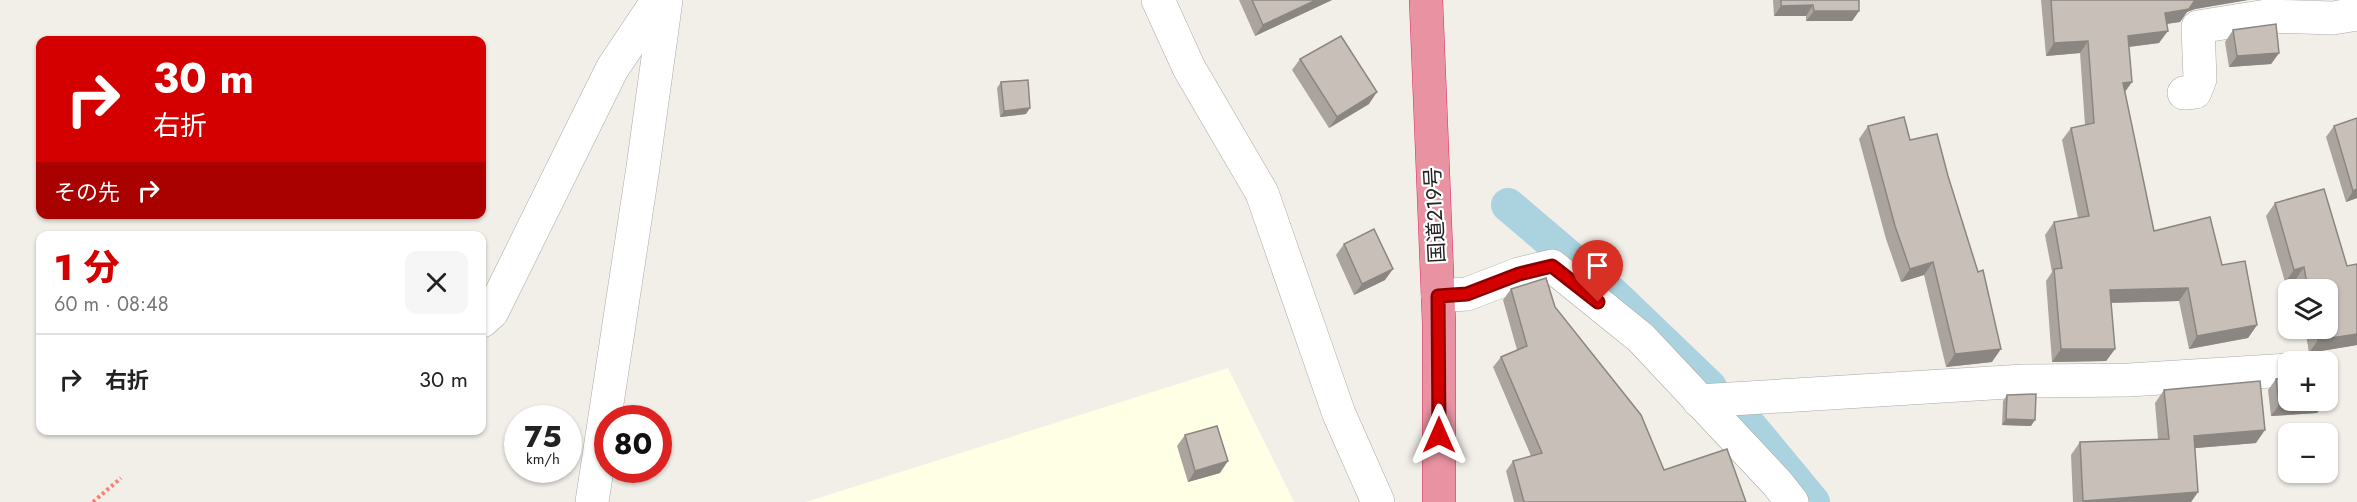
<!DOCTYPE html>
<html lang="ja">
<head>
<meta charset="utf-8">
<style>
  :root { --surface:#fff; --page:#f6f6f6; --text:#222; --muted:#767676; --line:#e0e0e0; --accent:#d40000 }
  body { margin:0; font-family:Jost,"Noto Sans JP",sans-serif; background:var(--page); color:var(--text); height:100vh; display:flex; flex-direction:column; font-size:22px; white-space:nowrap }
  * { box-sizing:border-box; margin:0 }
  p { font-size:20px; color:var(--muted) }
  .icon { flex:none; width:33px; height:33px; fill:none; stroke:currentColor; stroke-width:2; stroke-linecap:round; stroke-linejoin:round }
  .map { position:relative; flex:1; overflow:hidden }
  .panel { position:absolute; left:36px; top:231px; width:450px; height:204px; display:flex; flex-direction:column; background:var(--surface); border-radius:12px; box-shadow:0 2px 4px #0004 }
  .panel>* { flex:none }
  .guide { position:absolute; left:36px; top:36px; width:450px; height:183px; border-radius:12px; box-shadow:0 2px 4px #0004; background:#d40000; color:#fff; overflow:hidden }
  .tools { position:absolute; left:2278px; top:279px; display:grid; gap:12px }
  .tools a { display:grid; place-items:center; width:60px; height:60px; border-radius:12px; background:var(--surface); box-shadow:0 2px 4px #0004; font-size:30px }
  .speed { position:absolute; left:504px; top:405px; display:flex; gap:12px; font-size:30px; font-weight:700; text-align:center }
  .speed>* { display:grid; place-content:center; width:78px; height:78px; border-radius:50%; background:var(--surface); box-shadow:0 2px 4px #0004; line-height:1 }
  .speed small { font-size:15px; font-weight:400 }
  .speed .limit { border:9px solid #d22; background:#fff; color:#111 }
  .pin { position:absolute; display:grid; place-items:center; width:51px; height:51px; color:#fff; margin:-62px -26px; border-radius:50% 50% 50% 0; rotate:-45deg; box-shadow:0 0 6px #0007 }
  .pin .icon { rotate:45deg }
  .me { position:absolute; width:66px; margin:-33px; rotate:0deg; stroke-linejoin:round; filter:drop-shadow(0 0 4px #0008) }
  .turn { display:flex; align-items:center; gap:21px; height:126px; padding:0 18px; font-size:27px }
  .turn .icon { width:78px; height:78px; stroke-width:2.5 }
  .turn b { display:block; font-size:42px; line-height:51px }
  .then { display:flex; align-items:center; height:57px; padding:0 18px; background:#0003; gap:12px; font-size:22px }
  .round { display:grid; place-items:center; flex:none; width:63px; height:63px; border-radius:12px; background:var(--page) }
  .headline { display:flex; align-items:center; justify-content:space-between; height:102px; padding:0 18px }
  h1 { font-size:36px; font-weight:800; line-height:45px; color:var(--accent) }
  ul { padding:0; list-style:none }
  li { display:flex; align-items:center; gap:18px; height:90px; padding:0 18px; border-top:2px solid var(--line) }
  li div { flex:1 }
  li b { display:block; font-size:22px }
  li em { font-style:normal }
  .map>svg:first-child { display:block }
  .education { fill:#ffffe5 }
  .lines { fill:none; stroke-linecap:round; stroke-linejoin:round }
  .canal { stroke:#aad3df; stroke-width:34 }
  .minor-casing { stroke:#a9a9a9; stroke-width:34 }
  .highway-casing { stroke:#dc2a67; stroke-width:34 }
  .path { stroke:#fa8072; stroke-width:4; stroke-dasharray:3 3; stroke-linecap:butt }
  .minor { stroke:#fff; stroke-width:33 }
  .highway { stroke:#e892a2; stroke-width:33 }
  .wall { fill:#aba49e }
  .shaded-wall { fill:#8b8681 }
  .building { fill:#c7bfb8; stroke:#8b8681; stroke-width:1.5 }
  .route-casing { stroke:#8a0000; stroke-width:15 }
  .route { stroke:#d40000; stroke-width:10 }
  .labels { text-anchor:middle; stroke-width:4.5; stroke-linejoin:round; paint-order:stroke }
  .street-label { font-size:21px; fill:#222; stroke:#fff }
</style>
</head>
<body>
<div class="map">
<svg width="2357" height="502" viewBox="0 0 2357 502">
  <rect width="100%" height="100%" fill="#f2efe9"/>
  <!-- education -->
  <path class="education" d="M1228,368L1294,502H806Z"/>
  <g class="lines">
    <!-- canal -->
    <g class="canal">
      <path d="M1508,205L1614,295L1710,387"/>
      <path d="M1745,420L1813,502"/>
    </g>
    <!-- minor casing -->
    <g class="minor-casing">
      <g id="minor">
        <path d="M1158,0L1189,68L1262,193L1339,414L1378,502"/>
        <path d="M2184,93L2195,92L2200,79L2198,27L2267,16L2333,18L2357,14"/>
        <path d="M1438,296L1467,294L1519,274L1552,266L1641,338L1777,483L1792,502"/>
        <path d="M482,321L492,312L612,69L658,0"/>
        <path d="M1699,401L2024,381L2129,380L2289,370"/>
        <path d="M592,502L643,167L666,0"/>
      </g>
    </g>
    <!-- highway casing -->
    <g class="highway-casing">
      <path id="highway" d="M1426,0L1439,323V502"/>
    </g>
    <!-- path -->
    <path class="path" d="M93,502L121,478"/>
    <!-- minor -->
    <use href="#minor" class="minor"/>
    <!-- highway -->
    <use href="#highway" class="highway"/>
  </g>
  <!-- wall -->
  <g class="wall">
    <path d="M1239,0H1332L1255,36Z"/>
    <path d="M1773,0H1859V11L1852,21H1806V16H1774Z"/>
    <path d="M2041,0H2248L2195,9L2187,12L2180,22L2167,24L2159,43L2129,47L2132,82L2125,92L2154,231L2222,265L2257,325L2248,338L2189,349L2179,301L2111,303L2115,349L2106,361L2052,362L2046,281L2052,272L2045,235L2054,222L2078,218L2062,140L2071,128L2085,125L2080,53L2046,56Z"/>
    <path d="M2233,30L2279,53L2271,64L2229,67L2225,42Z"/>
    <path d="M1300,59L1369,104L1329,128L1292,70Z"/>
    <path d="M1001,82L1026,114L1000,117L997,88Z"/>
    <path d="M1868,126L1910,140L1992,362L1946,367L1924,275L1901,282L1886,239L1859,139Z"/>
    <path d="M2334,126L2357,198L2346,202L2326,137Z"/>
    <path d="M2275,203L2347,266L2357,264V345L2309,353L2305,328H2328V290H2298L2296,279L2285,282L2266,216Z"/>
    <path d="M1344,244L1385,280L1354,295L1336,255Z"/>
    <path d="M1511,289L1555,307L1664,470L1746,502H1514L1506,471L1513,461L1531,456L1493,367L1501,357L1517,350L1503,300Z"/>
    <path d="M2276,379L2325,402L2317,413L2271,416L2268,390Z"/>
    <path d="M2164,390L2256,443L2195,448L2198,492L2191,502H2073L2071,455L2080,442L2158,439L2155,403Z"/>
    <path d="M2007,395L2031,426L2002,425L2003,401Z"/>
    <path d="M1185,435L1220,473L1188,482L1177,446Z"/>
  </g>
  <!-- shaded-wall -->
  <g class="shaded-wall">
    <path d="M1316,0H1332L1255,36L1263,25Z"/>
    <path d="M2195,0H2248L2195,9L2187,12L2180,22L2156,25L2165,13Z"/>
    <path d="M1813,5L1806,16H1774L1781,6Z"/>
    <path d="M1814,11H1859L1852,21H1806Z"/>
    <path d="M2168,31L2159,43L2119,48L2128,36Z"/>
    <path d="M2088,41L2080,53L2046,56L2054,43Z"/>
    <path d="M2279,53L2271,64L2229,67L2237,56Z"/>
    <path d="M2132,82L2123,94V83Z"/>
    <path d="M1377,92L1369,104L1329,128L1337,117Z"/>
    <path d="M1030,108L1026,114L1000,117L1004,111Z"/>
    <path d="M2357,189V198L2346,202L2353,191Z"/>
    <path d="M1933,262L1924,275L1901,282L1910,269Z"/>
    <path d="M2304,267L2296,279L2285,282L2294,270Z"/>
    <path d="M1393,269L1385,280L1354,295L1362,284Z"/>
    <path d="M2188,288L2179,301L2102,303L2110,290Z"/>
    <path d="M2257,325L2248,338L2189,349L2197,336Z"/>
    <path d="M2357,334V345L2309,353L2318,340Z"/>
    <path d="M2001,349L1992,362L1946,367L1955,354Z"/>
    <path d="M2061,349H2115L2106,361L2052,362Z"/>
    <path d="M2325,402L2317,413L2271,416L2279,405Z"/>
    <path d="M2006,419L2035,420L2031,426L2002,425Z"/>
    <path d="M2265,430L2256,443L2185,449L2194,436Z"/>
    <path d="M1228,461L1220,473L1188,482L1195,471Z"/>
    <path d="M2198,492L2191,502H2082L2083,501Z"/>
  </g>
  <!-- building -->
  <g class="building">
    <path d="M1252,0H1316L1263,25Z"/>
    <path d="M1781,0H1859V11H1814L1813,5L1781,6Z"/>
    <path d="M2051,0H2195L2189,9L2165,13L2168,31L2128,36L2132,82L2123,83L2154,231L2210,217L2222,265L2245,261L2257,325L2197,336L2188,288L2110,290L2115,349H2061L2054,269L2062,268L2054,222L2089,216L2071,128L2094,123L2088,41L2054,43Z"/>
    <path d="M2276,24L2279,53L2237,56L2233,30Z"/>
    <path d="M1341,36L1377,92L1337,117L1300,59Z"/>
    <path d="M1028,80L1030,108L1004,111L1001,82Z"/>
    <path d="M1904,117L1910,140L1937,134L1948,176L1978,272L1983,270L2001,349L1955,354L1933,262L1910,269L1895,226L1868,126Z"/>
    <path d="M2357,118V189L2353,191L2334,126Z"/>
    <path d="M2324,189L2347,266L2357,264V334L2318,340L2315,328H2328V290H2308L2304,267L2294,270L2275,203Z"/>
    <path d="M1374,229L1393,269L1362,284L1344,244Z"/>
    <path d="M1546,278L1555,307L1641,415L1664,470L1727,449L1746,502H1524L1513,461L1542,453L1501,357L1527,346L1511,289Z"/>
    <path d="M2289,378V400H2325V402L2279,405L2276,379Z"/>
    <path d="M2260,381L2265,430L2194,436L2198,492L2083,501L2080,442L2169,439L2164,390Z"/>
    <path d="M2036,394L2035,420L2006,419L2007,395Z"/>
    <path d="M1217,426L1228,461L1195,471L1185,435Z"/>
  </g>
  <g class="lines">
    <!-- route casing -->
    <g class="route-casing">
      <path id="route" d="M1439,435L1438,296L1467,294L1519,274L1552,266L1598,302"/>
    </g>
    <!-- route -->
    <use href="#route" class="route"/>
  </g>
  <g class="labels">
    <!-- street labels -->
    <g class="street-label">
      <text transform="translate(1435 215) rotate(-93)" y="7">国道219号</text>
    </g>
  </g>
</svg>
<div class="tools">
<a><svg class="icon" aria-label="layers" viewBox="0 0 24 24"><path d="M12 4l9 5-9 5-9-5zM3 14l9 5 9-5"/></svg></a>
<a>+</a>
<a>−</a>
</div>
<div class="speed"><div>75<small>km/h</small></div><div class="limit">80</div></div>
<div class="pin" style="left:1598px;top:302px;background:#d93025"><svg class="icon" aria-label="arrive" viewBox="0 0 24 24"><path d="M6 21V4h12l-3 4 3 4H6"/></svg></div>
<svg class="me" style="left:1439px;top:435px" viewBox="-20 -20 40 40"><path d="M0-17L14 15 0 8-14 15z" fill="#d40000" stroke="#fff" stroke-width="4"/></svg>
<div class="guide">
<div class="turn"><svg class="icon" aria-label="right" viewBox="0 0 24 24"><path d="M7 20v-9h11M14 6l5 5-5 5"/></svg><div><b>30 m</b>右折</div></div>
<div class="then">その先<svg class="icon" aria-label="right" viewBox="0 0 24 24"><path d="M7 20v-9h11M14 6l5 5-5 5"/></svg></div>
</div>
<section class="panel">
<div class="headline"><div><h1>1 分</h1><p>60 m · 08:48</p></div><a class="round"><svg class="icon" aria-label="close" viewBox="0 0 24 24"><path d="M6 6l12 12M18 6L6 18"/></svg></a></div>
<ul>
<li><svg class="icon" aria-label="right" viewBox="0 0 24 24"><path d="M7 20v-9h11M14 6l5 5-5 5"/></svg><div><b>右折</b></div><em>30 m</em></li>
</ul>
</section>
</div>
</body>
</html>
